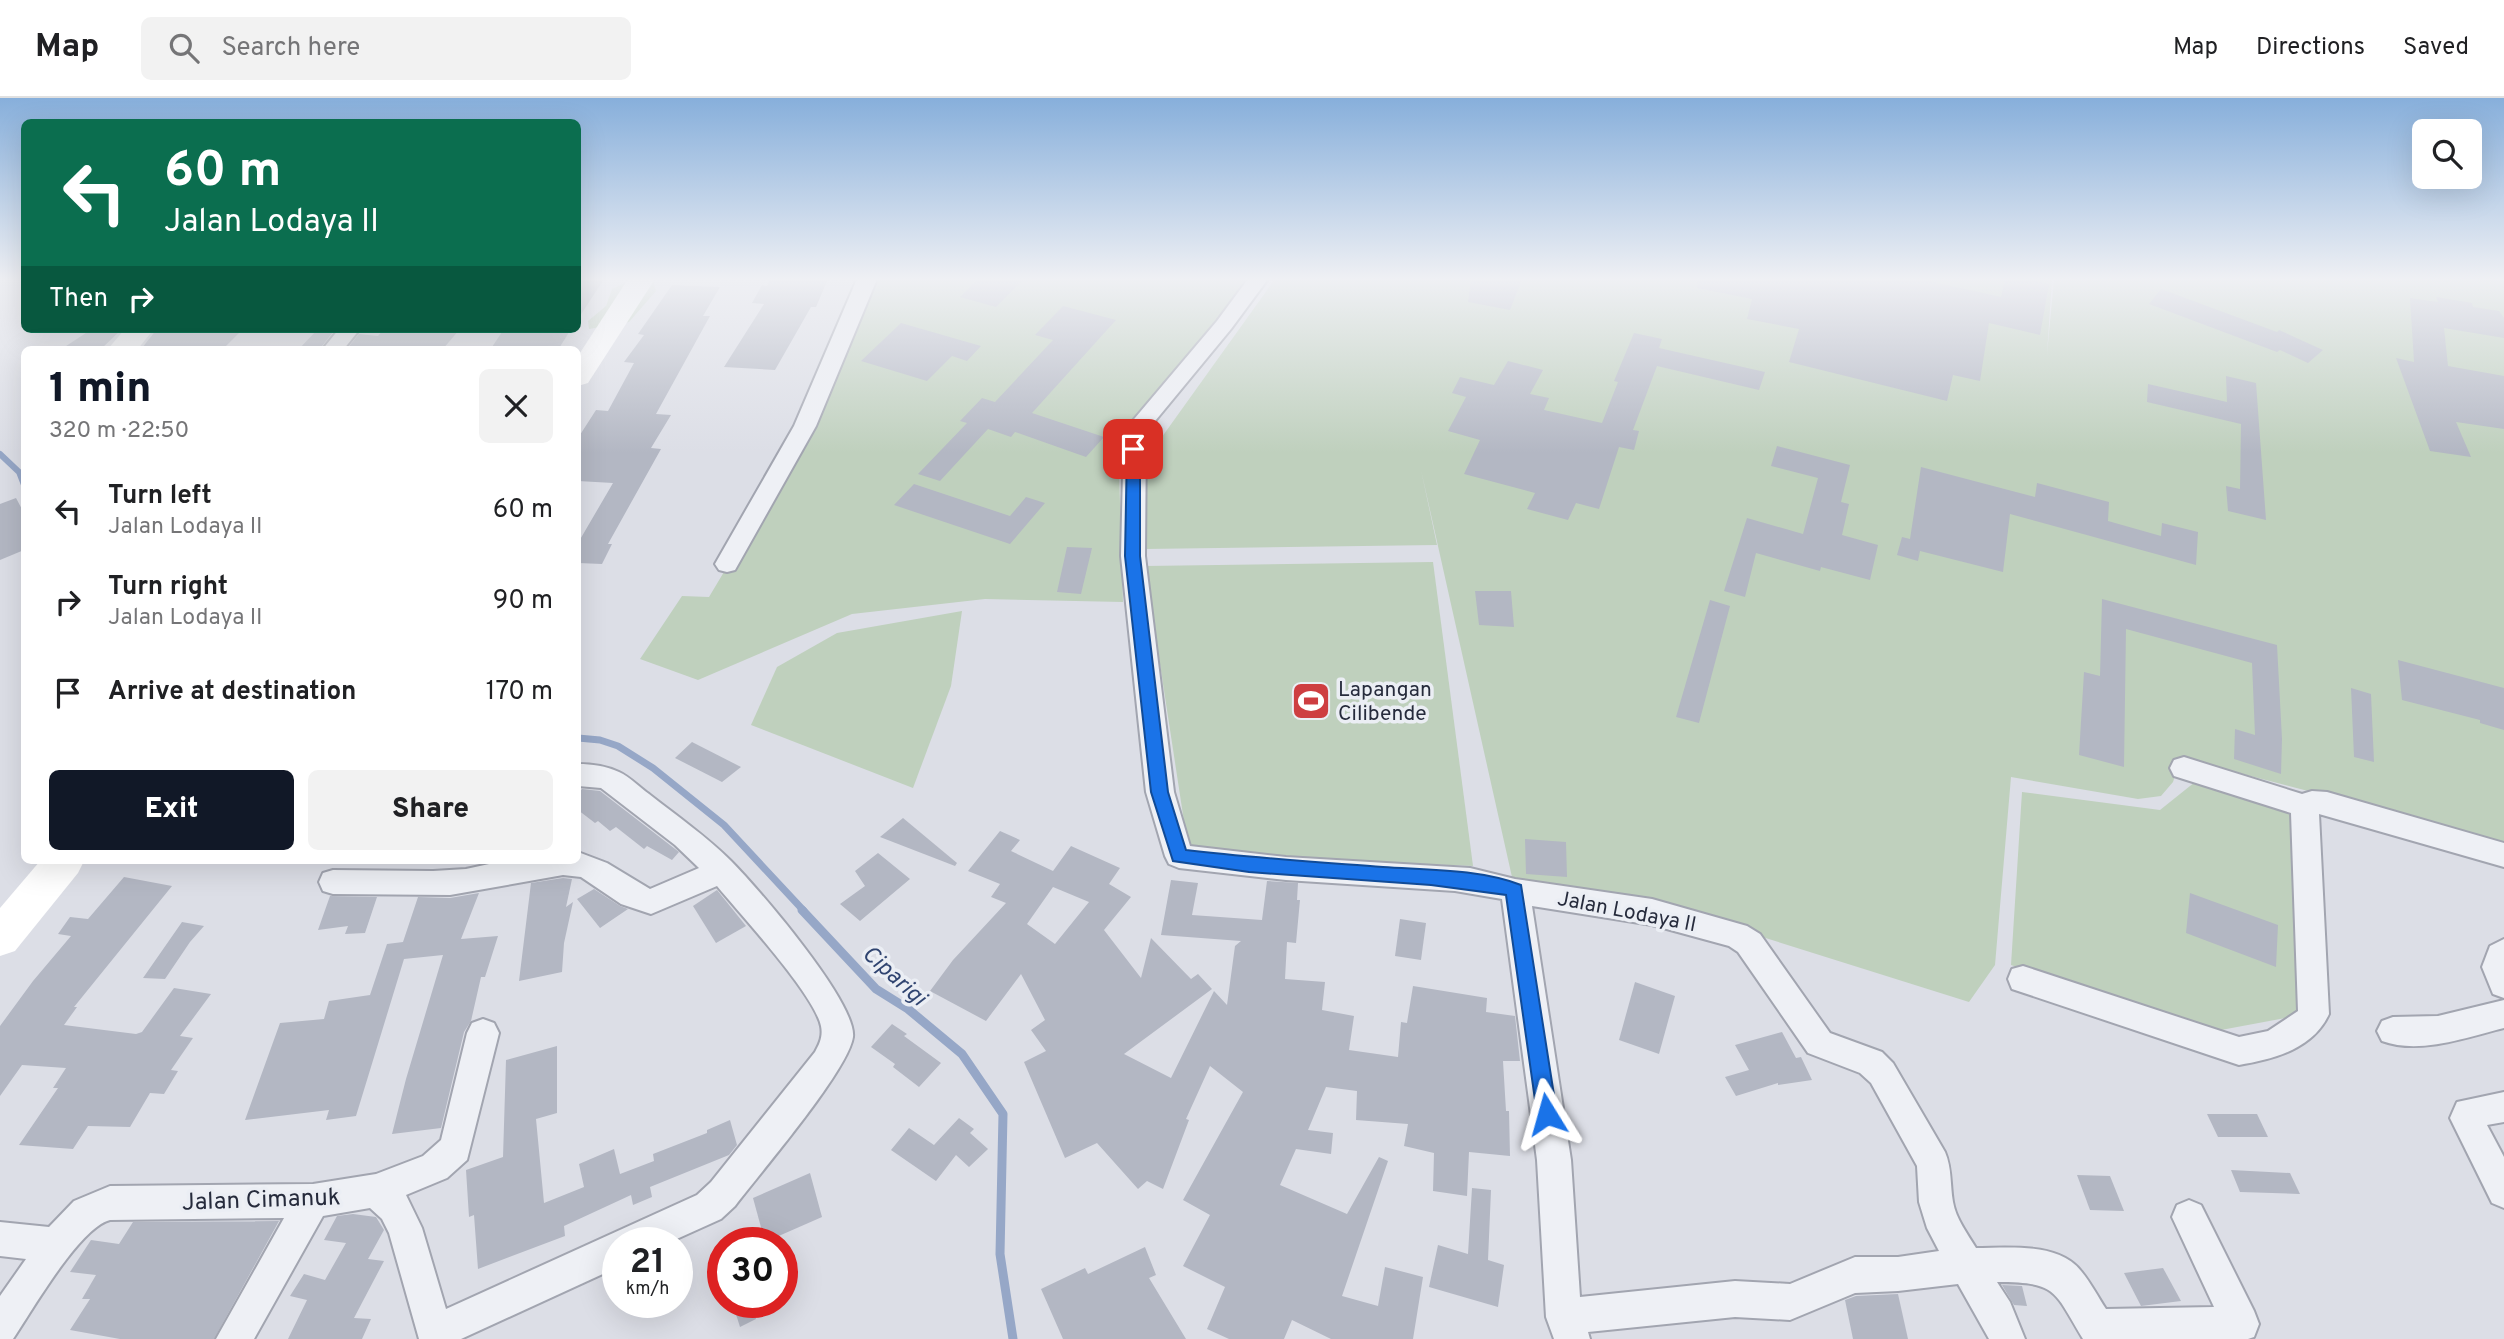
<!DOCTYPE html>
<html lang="en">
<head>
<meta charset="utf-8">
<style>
  :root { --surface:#fff; --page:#f2f2f2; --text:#202124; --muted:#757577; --line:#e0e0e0; --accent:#111827 }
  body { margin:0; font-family:Overpass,sans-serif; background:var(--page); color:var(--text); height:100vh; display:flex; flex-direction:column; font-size:26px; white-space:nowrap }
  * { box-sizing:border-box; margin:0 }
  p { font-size:23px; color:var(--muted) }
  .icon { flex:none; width:38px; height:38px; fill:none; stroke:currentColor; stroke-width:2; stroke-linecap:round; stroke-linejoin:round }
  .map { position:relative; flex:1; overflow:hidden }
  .drawer { position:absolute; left:21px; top:248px; width:560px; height:518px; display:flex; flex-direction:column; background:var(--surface); border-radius:10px; box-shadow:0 7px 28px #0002 }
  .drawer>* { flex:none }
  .hud { position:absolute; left:21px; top:21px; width:560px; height:214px; border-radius:10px; box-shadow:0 7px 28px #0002; background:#0b6e4f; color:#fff; overflow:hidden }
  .controls { position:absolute; left:2412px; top:21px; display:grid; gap:14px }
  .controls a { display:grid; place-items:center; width:70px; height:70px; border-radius:10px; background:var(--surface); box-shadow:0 7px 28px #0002; font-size:35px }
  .speed { position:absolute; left:602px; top:1129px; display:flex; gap:14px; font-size:35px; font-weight:700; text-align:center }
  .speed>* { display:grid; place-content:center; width:91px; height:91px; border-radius:50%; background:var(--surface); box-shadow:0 7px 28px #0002; line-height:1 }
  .speed small { font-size:18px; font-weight:400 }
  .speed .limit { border:10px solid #d22; background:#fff; color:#111 }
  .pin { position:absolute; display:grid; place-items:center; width:60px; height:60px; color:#fff; margin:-30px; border-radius:14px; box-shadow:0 4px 10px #0006 }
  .me { position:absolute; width:77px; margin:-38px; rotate:352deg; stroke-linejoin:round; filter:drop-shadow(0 0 5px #0008) }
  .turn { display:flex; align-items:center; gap:24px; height:147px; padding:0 28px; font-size:32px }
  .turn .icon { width:91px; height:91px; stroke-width:2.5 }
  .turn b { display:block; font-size:49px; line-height:60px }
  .then { display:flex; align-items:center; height:66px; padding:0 28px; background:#0003; gap:14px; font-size:26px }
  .round { display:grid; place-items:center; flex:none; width:74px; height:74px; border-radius:10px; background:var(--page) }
  .headline { display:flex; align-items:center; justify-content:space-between; height:119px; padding:0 28px }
  h1 { font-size:42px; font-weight:800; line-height:52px; color:var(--accent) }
  .cta { display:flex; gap:14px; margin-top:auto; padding:14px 28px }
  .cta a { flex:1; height:80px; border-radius:10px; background:var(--accent); color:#fff; font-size:28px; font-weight:800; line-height:80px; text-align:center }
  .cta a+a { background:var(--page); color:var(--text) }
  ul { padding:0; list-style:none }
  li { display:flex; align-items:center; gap:21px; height:91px; padding:0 28px }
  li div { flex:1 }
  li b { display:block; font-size:26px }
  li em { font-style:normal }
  header { display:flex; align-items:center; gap:42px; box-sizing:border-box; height:98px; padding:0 35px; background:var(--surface); border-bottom:2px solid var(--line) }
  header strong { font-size:33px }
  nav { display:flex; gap:38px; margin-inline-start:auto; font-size:24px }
  .search { width:490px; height:63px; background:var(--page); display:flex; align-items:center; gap:18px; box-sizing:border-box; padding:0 24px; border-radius:10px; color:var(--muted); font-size:26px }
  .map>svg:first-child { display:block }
  .green { fill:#bfd0bd }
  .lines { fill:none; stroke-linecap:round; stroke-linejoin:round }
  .stream-far2 { stroke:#96a7c7; stroke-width:6 }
  .stream-far1 { stroke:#96a7c7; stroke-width:7 }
  .stream { stroke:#96a7c7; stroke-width:9 }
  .building { fill:#b3b7c3; fill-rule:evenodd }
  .street-casing { stroke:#a2a5b0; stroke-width:4 }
  .street { fill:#eef0f5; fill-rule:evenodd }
  .secondary { fill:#fff; fill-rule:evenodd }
  .route { fill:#1a73e8; stroke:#114b97; stroke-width:2 }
  .labels { text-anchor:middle; stroke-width:7; stroke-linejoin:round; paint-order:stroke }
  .poi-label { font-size:21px; fill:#262b3c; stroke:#ebeef4; text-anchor:start }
  .street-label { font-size:21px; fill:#262b3c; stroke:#ebeef4 }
  .water-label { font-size:23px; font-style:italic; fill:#304470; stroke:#ebeef4 }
  .near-street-label { font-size:24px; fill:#262b3c; stroke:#ebeef4 }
</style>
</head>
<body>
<header>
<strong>Map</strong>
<div class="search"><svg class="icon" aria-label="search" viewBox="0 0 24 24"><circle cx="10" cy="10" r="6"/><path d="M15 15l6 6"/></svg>Search here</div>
<nav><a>Map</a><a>Directions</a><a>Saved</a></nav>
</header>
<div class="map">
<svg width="2504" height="1241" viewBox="0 0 2504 1241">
  <rect width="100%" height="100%" fill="#dcdee6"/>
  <!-- green -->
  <g class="green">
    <path d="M627,181H653L656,193L629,224L589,231L588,223L606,208L612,191L625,185Z"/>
    <path d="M876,181H1246L1202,245L1118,339L1123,504L985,501L852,516L698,582L640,561L682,498L709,499L813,325Z"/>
    <path d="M1275,181H2052L2047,256L2054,181H2504V744L2181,660L2173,684L2161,698L2138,701L2011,679L1995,867L1969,904L1673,811L1514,788L1421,372L1437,447L1145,451L1144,364Z"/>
    <path d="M1433,464L1473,768L1189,756L1145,468Z"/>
    <path d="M962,513L951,588L913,690L751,627L777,569L837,535Z"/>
    <path d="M2195,684L2297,708L2312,915L2205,935L2011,867L2022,694L2160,712Z"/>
  </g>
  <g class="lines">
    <!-- stream-far2 -->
    <path class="stream-far2" d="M0,356L19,374L24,387"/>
    <!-- stream-far1 -->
    <path class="stream-far1" d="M578,640L600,642L618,648L653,670L724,727L804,813"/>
    <!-- stream -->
    <path class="stream" d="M802,812L876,891L908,911L962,956L1003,1016L1000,1156L1013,1241"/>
  </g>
  <!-- building -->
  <g class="building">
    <path d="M578,181H604L578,221Z"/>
    <path d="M771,181H828L816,209H811L775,272L724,269L764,206L752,205L762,187L767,188Z"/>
    <path d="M978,181H1024L996,209L960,199Z"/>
    <path d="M1471,181H1522L1510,212L1468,204Z"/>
    <path d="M1698,181H1920L2001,199L2005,181H2027L2049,186L2040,237L1989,225L1980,283L1953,277L1947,303L1789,264L1799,231L1747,221L1752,201L1697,190Z"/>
    <path d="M672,187L720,189L703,218H710L656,316L671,317L651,350L661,351L608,446H612L602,466L578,465V445L613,385L578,383V340L596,312L608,313L634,265L624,264L644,237L638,236Z"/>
    <path d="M2161,191L2277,234L2279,232L2323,252L2308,265L2280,252L2277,254L2149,206Z"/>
    <path d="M2436,199L2472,205L2473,209L2499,213L2504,220V240L2444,230L2448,268L2504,278V331L2456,324L2471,359L2430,353L2396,260L2414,264L2410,200L2438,204Z"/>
    <path d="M1063,208L1116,222L1032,315L1104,339L1086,359L1015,334L1011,339L988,331L940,383L918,376L967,325L960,323L982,300L995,304L1053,242L1035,237Z"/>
    <path d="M901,225L981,248L967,263L952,258L927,283L861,263Z"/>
    <path d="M92,231H122L100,252H60Z"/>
    <path d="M157,231H243L222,252L142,250Z"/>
    <path d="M384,231H460L442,252H346L359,236L378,238Z"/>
    <path d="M504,231H571L558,252H490Z"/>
    <path d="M317,232L333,234L319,252H298Z"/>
    <path d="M1634,235L1662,241L1659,250L1765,274L1759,292L1657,268L1633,332L1639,333L1634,352L1619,349L1599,411L1576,405L1568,422L1527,411L1535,395L1464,376L1480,342L1448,333L1466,299L1452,295L1460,279L1494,287L1508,263L1543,272L1530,296L1549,300L1544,312L1602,325L1618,284L1614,283Z"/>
    <path d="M2226,278L2256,285L2266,422L2228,413L2226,388L2240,391L2241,326L2147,304L2148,286L2227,304Z"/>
    <path d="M1777,348L1850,367L1841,404L1849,406L1842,437L1878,447L1870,482L1821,469L1820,473L1756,455L1745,499L1724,493L1747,420L1803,436L1818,380L1771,368Z"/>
    <path d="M1921,369L2035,399L2037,385L2109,404L2108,423L2161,438L2162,425L2198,434L2196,467L2010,416L2003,474L1920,453L1918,463L1897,457L1902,439L1910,441Z"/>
    <path d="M914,386L1010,418L1026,399L1045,405L1010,446L894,407Z"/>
    <path d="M16,400L24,415V452L0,462V406Z"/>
    <path d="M1067,449L1092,450L1081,496L1057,494Z"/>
    <path d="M1475,493H1511L1514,529L1479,527Z"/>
    <path d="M2102,501L2277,547L2282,641L2281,676L2234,661L2235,631L2255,637L2252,565L2126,531L2124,669L2079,657L2084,574L2100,578Z"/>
    <path d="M1710,502L1730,508L1699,625L1676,619Z"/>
    <path d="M2398,562L2504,590V632L2480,625V622L2402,602Z"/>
    <path d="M2351,590L2371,596L2374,664L2354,659Z"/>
    <path d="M692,644L741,669L722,684L675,660Z"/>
    <path d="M582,691L600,693L679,754L672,762L647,748L644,751L616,729L610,733L598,723L595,725L578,712V695Z"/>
    <path d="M903,720L957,765L955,768L880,739Z"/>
    <path d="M1000,733L1020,742L1011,753L1053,773L1071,748L1120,770L1109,786L1131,799L1104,832L1141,880L1151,840L1191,881L1198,876L1212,891L1124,956L1171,980L1214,893L1227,907L1235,848L1241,843L1161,837L1171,782L1198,785L1192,817L1262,822L1267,783L1298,785L1297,802H1300L1296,845L1287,844L1285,881L1325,884L1322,912L1354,918L1349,952L1398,959L1401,924L1407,925L1413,888L1487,900L1486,914L1515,918L1520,963H1503L1506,1013H1509L1510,1058L1469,1054L1467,1098L1433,1093L1434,1055L1404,1048L1408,1026L1356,1022L1357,993L1326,989L1308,1032L1333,1035L1331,1056L1296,1051L1280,1087L1347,1116L1379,1059L1388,1063L1342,1198L1378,1208L1385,1169L1423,1179L1413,1241H1331L1292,1222L1284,1241H1229L1207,1231L1225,1189L1183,1168L1210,1117L1183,1102L1243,994L1210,968L1186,1021L1189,1022L1163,1091L1147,1083L1138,1091L1097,1045L1065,1060L1024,964L1046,953L1031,932L1045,922L1021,876L986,923L930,893L953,862L1006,805L991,799L1000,786L968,773ZM1053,789L1089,804L1055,846L1027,826Z"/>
    <path d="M1525,741L1566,744L1567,779L1526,776Z"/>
    <path d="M878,755L910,781L860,823L840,806L865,788L855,773Z"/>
    <path d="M124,779L172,788L74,909H77L64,927L136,936L142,934L174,890L211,896L180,938L193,940L171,972L178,973L164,996L150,995L130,1029L88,1028L73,1051L19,1047L58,990H53L66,970L22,967L0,998V928L33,883L71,838L58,836L70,819L88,821Z"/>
    <path d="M563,780L572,781L566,809L573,804L564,845L562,874L519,883L531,785Z"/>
    <path d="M594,791L620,808L628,811L600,830L577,801Z"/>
    <path d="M717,792L746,828L716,845L693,808Z"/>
    <path d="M479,795L461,841L498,838L485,879H481L471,923L464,934L441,1030L392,1036L406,981L443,857L404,861L356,1018L326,1022L329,1012L245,1022L280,925L324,921L329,903L370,897L387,846L403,844L418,799L450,800Z"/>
    <path d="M2190,795L2278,827L2276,869L2186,835Z"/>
    <path d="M330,798L377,799L365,835L345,836L348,828L318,832Z"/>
    <path d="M1400,821L1426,825L1421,862L1395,858Z"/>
    <path d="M182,824L204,828L190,844L165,881L143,880Z"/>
    <path d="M1635,884L1675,898L1659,956L1619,942Z"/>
    <path d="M892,926L907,936L904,938L941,965L919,989L893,969L895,966L871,949Z"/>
    <path d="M1782,934L1796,960L1801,959L1812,982L1778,987V985L1736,998L1725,979L1749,972L1735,947Z"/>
    <path d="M557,948V1015L536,1021L544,1105L584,1089L579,1066L614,1051L620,1076L654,1063L653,1056L707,1035V1032L730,1022L737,1047L729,1057L650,1089L652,1099L633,1107L631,1097L564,1128L565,1138L478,1171L474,1117L469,1119L466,1072L503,1059L506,962Z"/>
    <path d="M2207,1016H2257L2268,1039H2218Z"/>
    <path d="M959,1020L974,1031L970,1035L988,1051L969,1069L956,1057L936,1083L891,1052L909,1030L934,1047Z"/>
    <path d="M2231,1072L2290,1075L2300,1096L2240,1094Z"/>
    <path d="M810,1075L822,1119L765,1144L753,1100Z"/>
    <path d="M2077,1077L2110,1078L2124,1113L2090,1112Z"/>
    <path d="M1472,1090L1491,1092L1488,1162L1504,1167L1498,1209L1429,1189L1438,1147L1468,1156Z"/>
    <path d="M353,1116L376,1119L384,1132L368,1161L384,1163L354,1220L371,1221L362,1241H288L307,1202L290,1198L304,1176L325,1182L346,1145L324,1142L337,1118Z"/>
    <path d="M279,1123L214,1241H120L70,1232L90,1201H82L96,1177L70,1174L91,1142L119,1146L133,1124Z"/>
    <path d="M1145,1149L1156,1177L1149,1180L1186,1241H1063L1041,1191L1085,1170L1088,1176Z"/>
    <path d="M2163,1170L2181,1203L2141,1208L2124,1175Z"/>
    <path d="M2002,1187L2022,1188L2027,1208L2014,1207Z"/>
    <path d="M1898,1196L1908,1241H1853L1845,1202L1856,1198Z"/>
    <path d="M747,1204H752L756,1221L740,1229L734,1210Z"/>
  </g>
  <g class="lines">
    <!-- street casing -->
    <g class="street-casing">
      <g id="street">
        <path d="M857,181H877L816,328L735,472L727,474L719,472L715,466L794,328Z"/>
        <path d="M1248,181H1268L1231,231L1146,334L1145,458L1174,694L1190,748L1286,759L1470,770L1515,781L1652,801L1747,828L1760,836L1830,935L1882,954L1893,965L1945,1054C1952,1070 1950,1087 1953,1104C1956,1121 1967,1135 1976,1150C2009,1150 2058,1144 2081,1173C2091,1185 2098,1199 2106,1211L2214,1209L2172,1119L2177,1107L2189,1102L2201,1107L2254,1213L2259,1226L2254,1239L2248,1241H2083C2054,1193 2058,1184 1997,1184L2010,1204L2025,1241H1989L1958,1186L1898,1193L1855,1195L1790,1222L1735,1219L1588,1234L1590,1241H1554L1546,1219L1537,1062L1502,801L1455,793L1286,782L1179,770L1169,766L1165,758L1146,694L1121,458L1124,333L1217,223ZM1532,808L1652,827L1729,848L1738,854L1808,955L1860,975L1871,985L1917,1068L1919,1104L1927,1130L1939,1153L1898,1159H1855L1790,1186L1735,1183L1580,1199L1571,1062Z"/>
        <path d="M339,231H360L343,252H322Z"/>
        <path d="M2184,659L2302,696L2312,693L2327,694L2504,745V769L2319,716L2329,916C2313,951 2274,961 2239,967L2012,891L2008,881L2012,871L2023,868L2239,939L2268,933L2298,913L2291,715L2174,678L2170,670L2174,662Z"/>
        <path d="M578,666C592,666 606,668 619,674C630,679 639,689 649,696C677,718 706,738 731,763C758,790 857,905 853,939C848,973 760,1075 735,1108L721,1121L670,1144H618V1169L461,1241H419L389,1135L382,1121L370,1110L323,1118L254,1241H216L284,1120L110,1122C79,1130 32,1213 13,1241H0V1198L26,1161L0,1158V1124L49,1129L74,1103L110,1088L313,1086L376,1076L423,1058L441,1042L467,935L472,925L483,921L494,925L499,935L467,1062L447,1080L406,1097L422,1130L446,1211L697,1097L711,1084L815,954C820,945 823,938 821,928C814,896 741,817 717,788L651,816L621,806L581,779L563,777L450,797L333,796L323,793L319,784L323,775L333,772L433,773L466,771L503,763H578V754L607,765L650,791L699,770L675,747L601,690L578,688Z"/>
        <path d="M2504,841V900L2493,896L2482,869L2490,848Z"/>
        <path d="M2504,902V930C2467,939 2420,957 2382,943L2377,933L2382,923L2393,919L2438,918Z"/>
        <path d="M2504,994V1024L2487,1027L2504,1059V1110L2492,1105L2450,1020L2457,1004Z"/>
      </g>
    </g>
    <!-- street -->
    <use href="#street" class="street"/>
    <!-- secondary -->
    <g class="secondary">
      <path d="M628,181H655L588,285L578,288V258Z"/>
      <path d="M125,231H154L137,252H107Z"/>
      <path d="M40,763H84L78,775L15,853L0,858V810Z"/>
    </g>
  </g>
  <!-- sky -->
  <linearGradient id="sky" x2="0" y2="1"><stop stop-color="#87afdb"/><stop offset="0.51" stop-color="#eff0f4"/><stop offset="1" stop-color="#eff0f4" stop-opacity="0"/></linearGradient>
  <rect width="2504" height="355" fill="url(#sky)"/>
  <!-- route -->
  <path class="route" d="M1133,347L1140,351V458L1168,694L1186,752C1252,760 1317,764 1383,769C1428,772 1479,771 1521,787L1557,1016L1554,1023L1547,1026L1540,1023L1537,1016L1506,797L1431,787L1249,774L1173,763L1151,694L1125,458L1127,351Z"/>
  <!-- icons -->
  <defs>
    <g id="stadium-square" transform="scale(2.0125)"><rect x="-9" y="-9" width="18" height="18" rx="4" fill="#ce3e41" stroke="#ebeef4"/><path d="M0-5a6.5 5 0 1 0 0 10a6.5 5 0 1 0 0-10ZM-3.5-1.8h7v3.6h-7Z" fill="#fff"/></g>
  </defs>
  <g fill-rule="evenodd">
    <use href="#stadium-square" x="1311" y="603"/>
  </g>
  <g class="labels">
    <!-- poi labels -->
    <g class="poi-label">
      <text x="1338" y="598">Lapangan<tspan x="1338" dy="24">Cilibende</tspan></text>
    </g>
    <!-- street labels -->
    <g class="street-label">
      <text transform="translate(1627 813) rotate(11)" y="7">Jalan Lodaya II</text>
    </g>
    <!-- water labels -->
    <g class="water-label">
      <text transform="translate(895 877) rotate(42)" y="8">Ciparigi</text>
    </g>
    <!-- near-street labels -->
    <g class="near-street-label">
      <text transform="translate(261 1101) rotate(-2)" y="8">Jalan Cimanuk</text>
    </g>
  </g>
</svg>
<div class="controls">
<a><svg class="icon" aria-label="search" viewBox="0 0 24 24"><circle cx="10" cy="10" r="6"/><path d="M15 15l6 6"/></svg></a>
</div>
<div class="speed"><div>21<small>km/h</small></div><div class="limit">30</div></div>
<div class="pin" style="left:1133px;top:351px;background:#d93025"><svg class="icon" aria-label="arrive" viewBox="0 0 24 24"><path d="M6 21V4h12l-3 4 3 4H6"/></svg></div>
<svg class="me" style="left:1547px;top:1016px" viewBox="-20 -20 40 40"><path d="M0-17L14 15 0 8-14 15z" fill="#1a73e8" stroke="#fff" stroke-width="4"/></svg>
<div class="hud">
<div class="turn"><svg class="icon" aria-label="left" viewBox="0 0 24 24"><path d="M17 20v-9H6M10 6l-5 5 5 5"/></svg><div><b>60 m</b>Jalan Lodaya II</div></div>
<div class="then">Then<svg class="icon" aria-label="right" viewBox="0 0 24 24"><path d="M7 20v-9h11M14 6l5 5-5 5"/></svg></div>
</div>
<section class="drawer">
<div class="headline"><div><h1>1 min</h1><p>320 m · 22:50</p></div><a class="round"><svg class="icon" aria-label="close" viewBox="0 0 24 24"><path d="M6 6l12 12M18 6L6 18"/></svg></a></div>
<ul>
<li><svg class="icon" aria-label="left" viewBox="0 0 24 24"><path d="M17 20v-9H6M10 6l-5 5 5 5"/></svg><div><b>Turn left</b><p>Jalan Lodaya II</p></div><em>60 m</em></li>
<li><svg class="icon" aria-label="right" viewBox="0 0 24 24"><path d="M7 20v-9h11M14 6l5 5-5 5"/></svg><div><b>Turn right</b><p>Jalan Lodaya II</p></div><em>90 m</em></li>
<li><svg class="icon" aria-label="arrive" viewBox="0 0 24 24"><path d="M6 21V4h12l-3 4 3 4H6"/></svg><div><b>Arrive at destination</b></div><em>170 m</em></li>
</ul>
<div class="cta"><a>Exit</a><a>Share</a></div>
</section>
</div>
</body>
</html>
